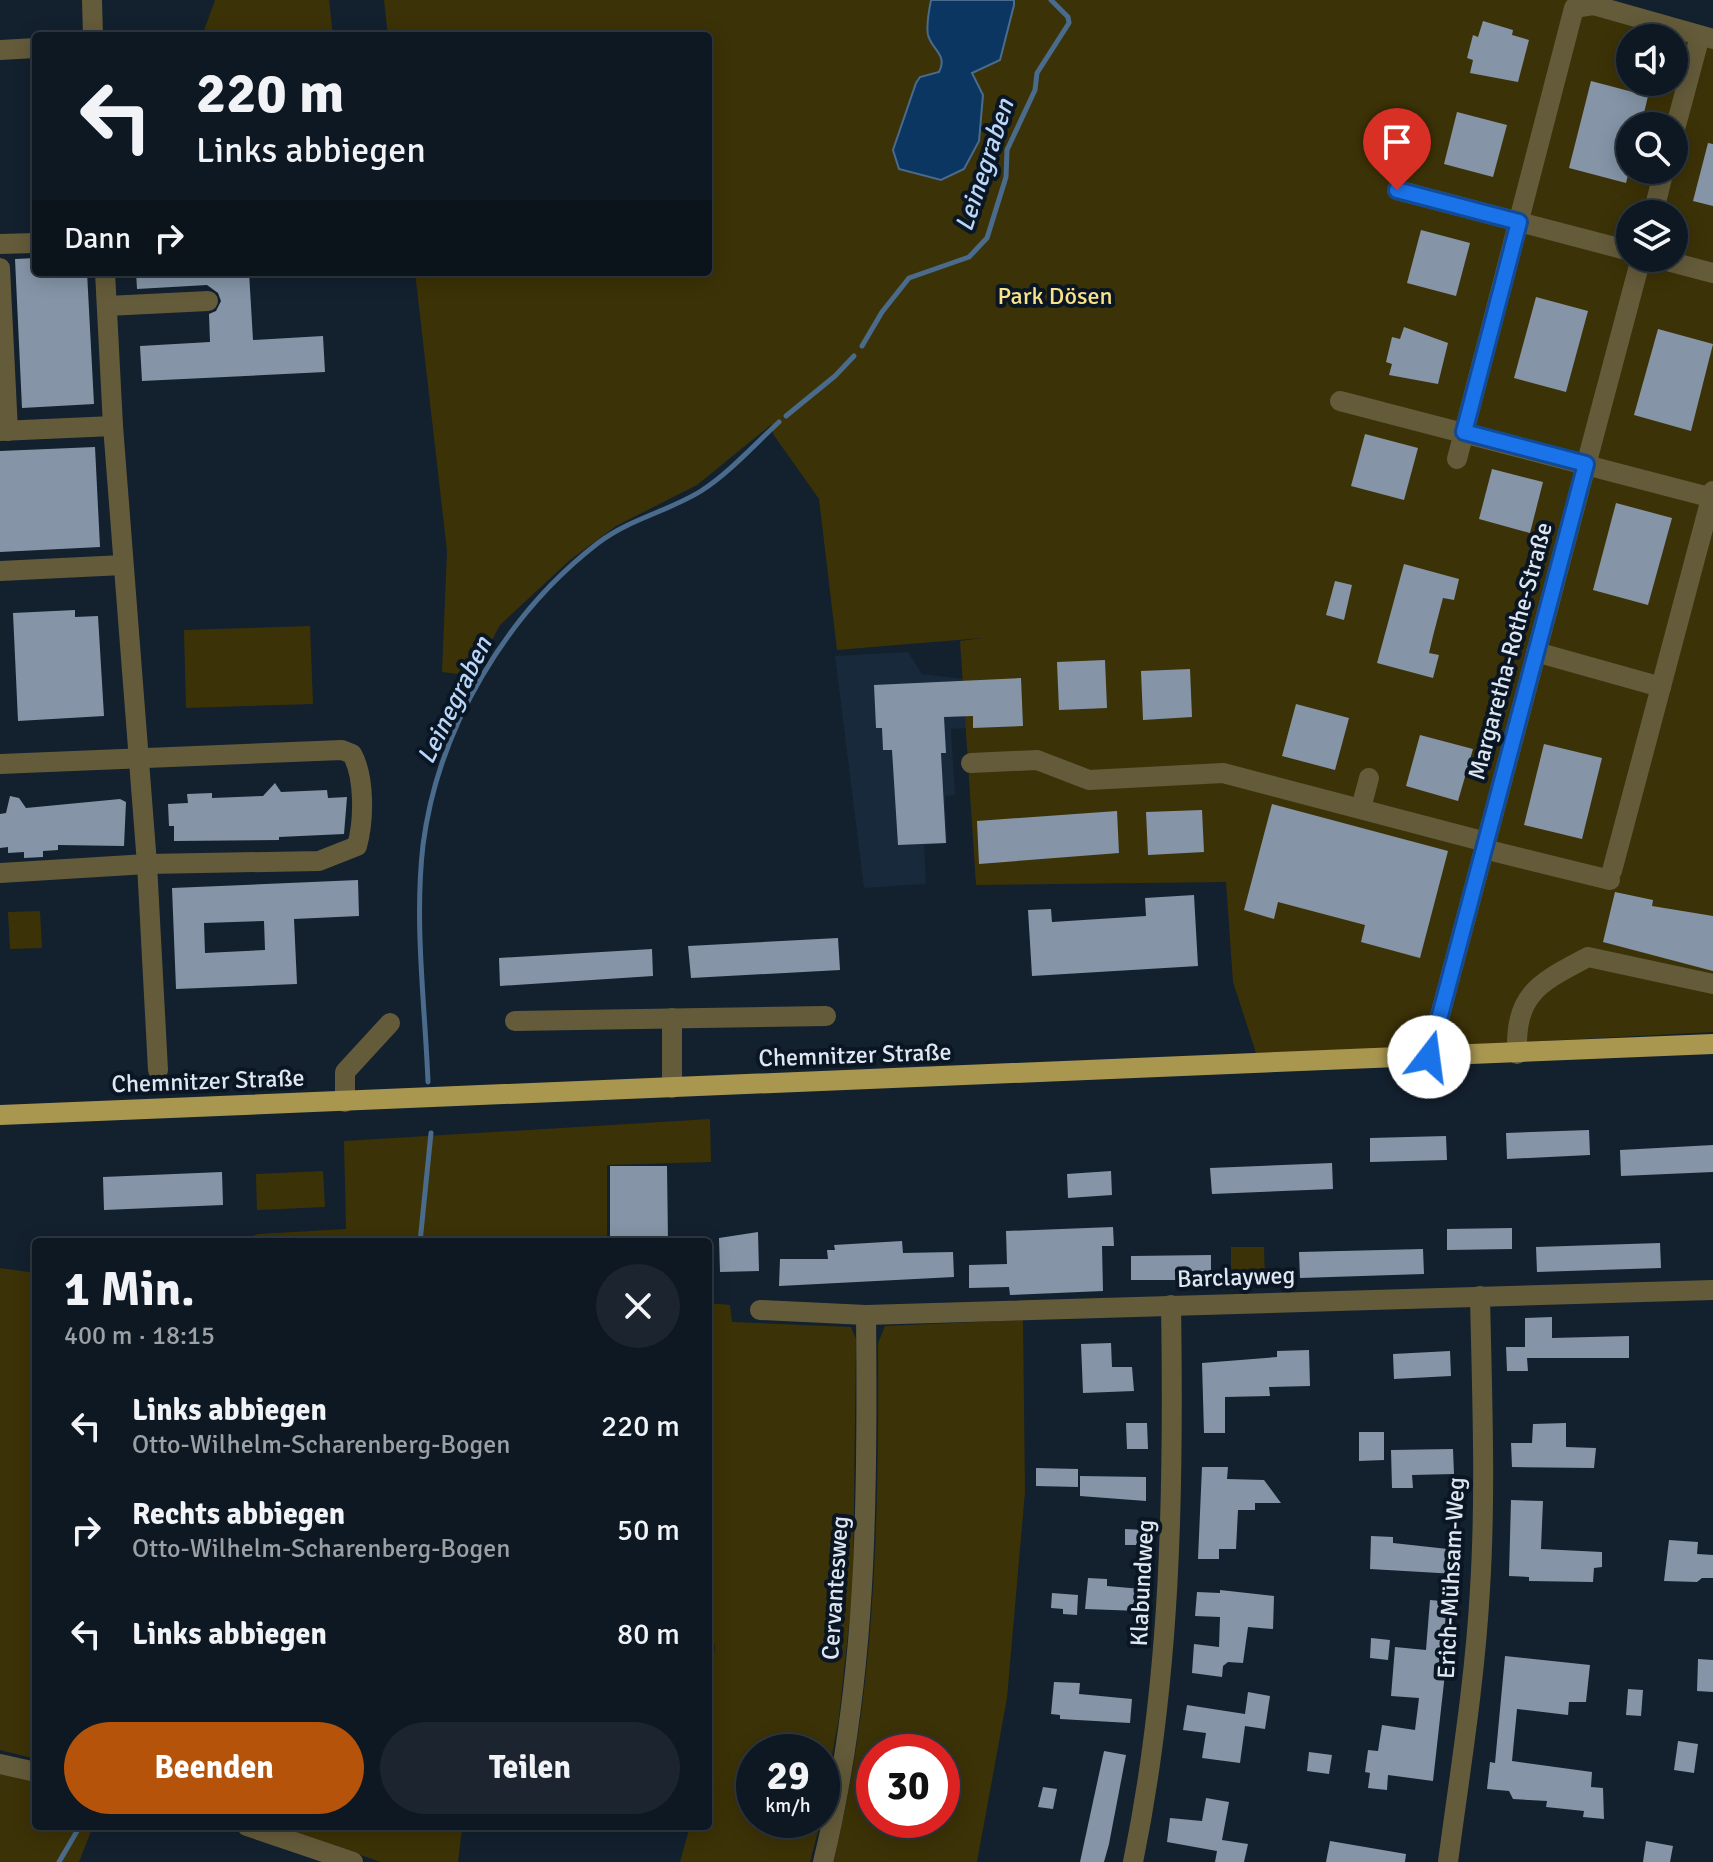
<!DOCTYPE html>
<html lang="de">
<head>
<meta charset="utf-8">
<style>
  :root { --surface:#0e1822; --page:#1c252f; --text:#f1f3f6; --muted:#9ba0a5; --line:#2e3740; --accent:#b45309 }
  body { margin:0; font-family:Signika,sans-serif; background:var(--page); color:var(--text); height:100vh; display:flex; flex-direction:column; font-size:30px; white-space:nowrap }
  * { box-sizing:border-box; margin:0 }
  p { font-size:26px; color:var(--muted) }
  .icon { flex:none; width:44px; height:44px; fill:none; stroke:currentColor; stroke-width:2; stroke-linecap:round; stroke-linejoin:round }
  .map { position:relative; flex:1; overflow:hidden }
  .side { position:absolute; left:32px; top:1238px; width:680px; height:592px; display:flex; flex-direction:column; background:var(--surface); border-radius:8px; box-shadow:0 4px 20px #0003,0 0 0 2px var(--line) }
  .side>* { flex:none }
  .guide { position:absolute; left:32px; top:32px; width:680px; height:244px; border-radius:8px; box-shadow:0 4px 20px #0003,0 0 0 2px var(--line); background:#0e1822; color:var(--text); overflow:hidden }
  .controls { position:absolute; left:1616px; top:24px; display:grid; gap:16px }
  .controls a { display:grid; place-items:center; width:72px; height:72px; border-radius:50%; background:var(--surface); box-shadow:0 4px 20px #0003,0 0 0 2px var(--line); font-size:40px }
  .speed { position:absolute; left:736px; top:1734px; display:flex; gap:16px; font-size:40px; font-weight:700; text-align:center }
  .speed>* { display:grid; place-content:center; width:104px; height:104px; border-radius:50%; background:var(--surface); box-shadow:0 4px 20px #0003,0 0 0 2px var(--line); line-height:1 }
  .speed small { font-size:20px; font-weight:400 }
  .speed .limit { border:12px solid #d22; background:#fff; color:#111 }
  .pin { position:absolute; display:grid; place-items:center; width:68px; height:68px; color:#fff; margin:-82px -34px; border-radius:50% 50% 50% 0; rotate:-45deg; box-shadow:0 0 8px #0007 }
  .pin .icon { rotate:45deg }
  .me { position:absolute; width:88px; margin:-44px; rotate:15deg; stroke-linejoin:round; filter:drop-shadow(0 0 6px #0008) }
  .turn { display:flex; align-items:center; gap:28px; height:168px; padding:0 32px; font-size:36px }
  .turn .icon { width:104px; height:104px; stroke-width:2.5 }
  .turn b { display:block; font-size:56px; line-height:68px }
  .then { display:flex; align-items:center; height:76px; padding:0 32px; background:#0003; gap:16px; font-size:30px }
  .round { display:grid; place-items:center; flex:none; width:84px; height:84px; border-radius:42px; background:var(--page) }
  .summary { display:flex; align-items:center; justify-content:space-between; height:136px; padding:0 32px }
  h1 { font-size:48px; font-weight:800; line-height:60px }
  .primary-button { display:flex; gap:16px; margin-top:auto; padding:16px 32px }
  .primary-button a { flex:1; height:92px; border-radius:48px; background:var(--accent); color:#fff; font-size:32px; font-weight:800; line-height:92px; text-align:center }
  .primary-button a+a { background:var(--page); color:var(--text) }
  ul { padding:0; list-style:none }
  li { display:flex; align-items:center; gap:24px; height:104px; padding:0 32px }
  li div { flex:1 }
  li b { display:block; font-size:30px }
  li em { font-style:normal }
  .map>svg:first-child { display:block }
  .built { fill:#18293c }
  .green { fill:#3c3207; fill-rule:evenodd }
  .water { fill:#0a3661; stroke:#4a6b8c; stroke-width:2 }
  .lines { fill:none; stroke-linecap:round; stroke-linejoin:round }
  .stream { stroke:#4a6b8c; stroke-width:5 }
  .building { fill:#8595a7; fill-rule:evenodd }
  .minor { stroke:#645b3a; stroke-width:20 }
  .major { stroke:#a99750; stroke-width:20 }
  .route-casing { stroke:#114b97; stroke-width:20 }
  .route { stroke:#1a73e8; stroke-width:14 }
  .labels { text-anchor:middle; stroke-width:8; stroke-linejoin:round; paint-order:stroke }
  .park-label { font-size:24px; fill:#f9e289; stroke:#0a1624 }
  .street-label { font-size:24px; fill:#dee7f1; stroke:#0a1624 }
  .water-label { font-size:26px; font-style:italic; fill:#bad7f9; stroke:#0a1624 }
</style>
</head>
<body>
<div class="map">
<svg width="1713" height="1862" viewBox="0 0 1713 1862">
  <rect width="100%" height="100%" fill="#13202e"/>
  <!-- built -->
  <path class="built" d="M908,652L922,674L963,679L971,728L951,729L955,795L945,796L947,843L924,845L926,884L864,888L835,656Z"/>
  <!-- green -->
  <g class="green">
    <path d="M215,0H329L333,36H202Z"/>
    <path d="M384,0H1573L1713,37V1032L1257,1056L1233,982L1226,882L976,885L960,641L982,638L837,650L819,499L773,434L772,424L697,485L616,526L570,560L500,625L473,676L442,672L447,551L415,272H708V36H388ZM1630,38H1674V82H1630ZM1630,126H1674V170H1630ZM1630,214H1674V258H1630Z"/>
    <path d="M310,626L313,704L186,708L184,630Z"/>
    <path d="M40,911L42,948L10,949L8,912Z"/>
    <path d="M710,1119L711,1162L607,1165V1242H238L258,1234L346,1229L344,1141Z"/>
    <path d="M323,1171L325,1207L257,1210L256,1174Z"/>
    <path d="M1231,1247H1264L1265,1277L1231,1278Z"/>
    <path d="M0,1268L36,1273V1759L0,1750Z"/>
    <path d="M708,1303L730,1305L732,1322L851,1327L856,1339L853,1587L839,1717L822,1812V1752H754V1820H821L810,1862H680L690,1826H708V1710L715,1645L708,1644Z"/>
    <path d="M1023,1320L1025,1492L1007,1698L977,1862H833C876,1692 879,1517 878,1343L885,1326ZM874,1752H942V1820H874Z"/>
    <path d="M0,1774L36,1781V1826H93L79,1862H0Z"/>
    <path d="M276,1826H438L462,1829L458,1862H381Z"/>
  </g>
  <!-- water -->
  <path class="water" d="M931,0H1014V5L1000,60L972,73L983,95L979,141L964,169L941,180L899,169L893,150L916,83L920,77L939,72C948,55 932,50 928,35C926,25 929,10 931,0Z"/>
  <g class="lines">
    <!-- stream -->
    <g class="stream">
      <path d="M862,346L882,312L909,278L969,257L987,238L1006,177L1007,150L1035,90L1037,73L1069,23L1068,17L1051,0"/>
      <path d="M786,416L835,376L854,356"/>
      <path d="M428,1082C425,1005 414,923 423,845C438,728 506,614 598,543C629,519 669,511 701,491C729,473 754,445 779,422"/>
      <path d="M420,1242L431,1133"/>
      <path d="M59,1862L80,1826"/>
    </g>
  </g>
  <!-- building -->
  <g class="building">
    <path d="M1483,21L1513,30L1512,35L1529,40L1518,82L1470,73L1473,60L1467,58L1473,35L1478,37Z"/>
    <path d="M1591,81L1648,96L1641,126H1630V167L1626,183L1569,168Z"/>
    <path d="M1457,112L1507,125L1493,177L1444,164Z"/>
    <path d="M1708,143L1713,144V206L1693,201Z"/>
    <path d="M1421,230L1470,243L1456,296L1407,283Z"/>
    <path d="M36,258V272H87L94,404L22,408L15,259Z"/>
    <path d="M136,272H249L253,340L323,336L325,372L142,381L140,346L210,342L209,314L216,311L221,301L218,293L207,285L137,289Z"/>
    <path d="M1536,297L1588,311L1566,392L1514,378Z"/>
    <path d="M1404,327L1448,343L1438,384L1389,375L1392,364L1386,362L1392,337L1400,339Z"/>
    <path d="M1658,329L1713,344L1691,431L1634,415Z"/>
    <path d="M1365,434L1418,448L1404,500L1351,486Z"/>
    <path d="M95,447L100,547L0,552V451Z"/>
    <path d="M1492,469L1543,482L1530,533L1479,519Z"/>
    <path d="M1616,503L1672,518L1648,605L1593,590Z"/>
    <path d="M1404,564L1459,579L1454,600L1443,598L1433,636L1429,653L1439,655L1433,678L1377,663Z"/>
    <path d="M1335,581L1352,585L1344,620L1326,615Z"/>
    <path d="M75,610V617L98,616L104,716L18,721L13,613Z"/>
    <path d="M1105,660L1107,708L1059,710L1057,662Z"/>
    <path d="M1190,669L1192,717L1143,720L1141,671Z"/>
    <path d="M1021,678L1023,726L973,728V716L944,717L946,753H941L946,843L898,845L892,750H883L882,728H876L874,685Z"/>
    <path d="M1296,704L1349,718L1335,770L1282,756Z"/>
    <path d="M1420,735L1473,749L1458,801L1406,786Z"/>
    <path d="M1544,744L1602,758L1582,839L1524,825Z"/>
    <path d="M275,783L281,792L327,790L328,798L347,797L344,834L279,837V840L174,841V826H169L168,804L188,803L187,794L212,793V798L263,796Z"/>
    <path d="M10,796L19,798L26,808L120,799L126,802L124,846L58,845V850L43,851V857L24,858V852L8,853V847L0,848V814L6,813Z"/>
    <path d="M1272,804L1448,851L1420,958L1361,942L1365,925L1278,902L1274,919L1244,910Z"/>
    <path d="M1202,810L1204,852L1148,855L1146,812Z"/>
    <path d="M1117,811L1119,853L979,864L977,821Z"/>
    <path d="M358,880L359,916L294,919L297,984L176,989L172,888ZM264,921L265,950L205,953L204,923Z"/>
    <path d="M1615,892L1653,900L1652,906L1713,916V971L1603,942Z"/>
    <path d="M1194,895L1198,966L1032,976L1028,910L1051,909L1052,922L1146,916L1145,898Z"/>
    <path d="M838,938L840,970L691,978L688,946Z"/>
    <path d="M652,949L653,976L500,986L499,958Z"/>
    <path d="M1589,1130L1590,1155L1507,1159L1506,1133Z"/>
    <path d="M1446,1136L1447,1160L1370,1162V1138Z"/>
    <path d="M1713,1145V1172L1621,1176L1620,1150Z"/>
    <path d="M1332,1163L1333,1189L1212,1194L1210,1168Z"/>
    <path d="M610,1166H667L668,1242H610Z"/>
    <path d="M1111,1171L1112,1195L1068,1198L1067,1174Z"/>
    <path d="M222,1172L223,1205L104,1210L103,1177Z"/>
    <path d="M1113,1227L1114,1246H1102L1103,1291L1010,1295L1009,1287L969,1288V1265L1007,1264L1006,1231Z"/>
    <path d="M1512,1228V1249L1447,1250V1229Z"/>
    <path d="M758,1232L759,1271L720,1272L719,1238Z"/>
    <path d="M902,1241L903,1253L953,1252L954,1277L779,1286L780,1259H828L827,1250H835L834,1245Z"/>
    <path d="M1660,1243L1661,1268L1537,1272L1536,1247Z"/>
    <path d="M1423,1249L1424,1274L1300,1278L1299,1252Z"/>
    <path d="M1211,1255V1280H1131V1256Z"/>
    <path d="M1552,1317V1338L1629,1336V1358H1527L1528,1371H1507L1506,1347H1525V1318Z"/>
    <path d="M1111,1343L1112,1367H1132L1134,1391L1083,1393L1081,1344Z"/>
    <path d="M1309,1350L1310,1386L1269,1387L1270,1396L1225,1397V1433H1204L1202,1363L1277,1357V1351Z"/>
    <path d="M1450,1351L1451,1376L1394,1379L1393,1354Z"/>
    <path d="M1126,1423H1147L1148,1449H1127Z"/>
    <path d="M1566,1423V1447L1596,1448L1594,1468L1512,1467L1511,1443H1532L1533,1424Z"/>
    <path d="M1359,1432H1384V1460L1359,1461Z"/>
    <path d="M1453,1449L1454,1474L1412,1475L1413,1488H1392L1391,1450Z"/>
    <path d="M1202,1467H1228L1227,1479L1264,1480L1281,1503H1255V1510H1238L1236,1549H1219V1559H1198Z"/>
    <path d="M1036,1468L1078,1469V1487L1036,1486Z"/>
    <path d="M1080,1476L1146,1477V1501L1080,1496Z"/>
    <path d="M1511,1500L1543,1501L1541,1549L1602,1552V1567L1594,1568L1593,1582L1529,1581V1577L1509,1576Z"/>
    <path d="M1125,1529L1144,1530L1143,1545H1125Z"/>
    <path d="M1371,1536L1393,1537V1543L1457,1550L1456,1574L1370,1569Z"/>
    <path d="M1669,1540L1698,1542L1697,1554L1713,1555V1578H1702L1697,1582L1664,1581Z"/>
    <path d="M1088,1578L1107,1579V1586L1142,1589L1140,1611L1085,1609Z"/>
    <path d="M1220,1590L1274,1596L1273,1629L1248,1627L1243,1663L1228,1662L1223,1666L1222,1677L1192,1673L1194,1644L1219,1647L1220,1617L1195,1616L1197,1592L1220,1593Z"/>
    <path d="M1052,1593L1078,1595L1077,1615L1063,1614V1609L1051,1608Z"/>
    <path d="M1430,1600L1453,1602L1433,1781L1388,1775L1387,1790L1368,1788L1370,1773L1365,1772L1368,1750L1378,1751L1382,1725L1415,1730L1419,1698L1391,1696L1395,1647L1426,1650Z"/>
    <path d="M1371,1638L1390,1640L1388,1660L1370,1658Z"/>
    <path d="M1505,1656L1590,1665L1586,1702H1569L1568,1715L1517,1709L1512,1761L1592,1772L1591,1787L1603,1788L1604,1819L1583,1817L1584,1811L1546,1807L1547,1801L1513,1799L1509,1791L1487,1789L1490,1762L1495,1763Z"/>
    <path d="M1698,1659L1713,1660V1692L1697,1691Z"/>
    <path d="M1054,1682L1080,1683L1079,1694L1132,1699L1130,1723L1060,1719V1715L1051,1714Z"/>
    <path d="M1628,1689L1643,1690L1641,1716L1626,1715Z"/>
    <path d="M1248,1692L1270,1696L1265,1729L1245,1726L1240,1763L1202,1758L1206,1733L1183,1730L1187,1705L1245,1714Z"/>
    <path d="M1678,1741L1698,1744L1694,1773L1674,1770Z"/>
    <path d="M1104,1751L1126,1755L1109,1844L1104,1862H1080Z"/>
    <path d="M1309,1752L1332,1755L1329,1774L1307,1771Z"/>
    <path d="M1043,1787L1057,1789L1053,1809L1038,1807Z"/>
    <path d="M1206,1798L1229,1802L1222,1840L1248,1844L1244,1862H1215L1217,1851L1167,1842L1170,1818L1202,1821Z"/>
    <path d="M1330,1841L1406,1854L1405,1862H1326Z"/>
    <path d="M1646,1841L1673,1846L1670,1862H1643Z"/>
  </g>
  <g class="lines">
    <!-- minor -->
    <g class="minor">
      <path d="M92,0L93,36"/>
      <path d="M0,50L36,48"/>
      <path d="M1674,133L1700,36"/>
      <path d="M1397,190L1630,251"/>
      <path d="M1653,214L1664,170"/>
      <path d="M0,244L36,243"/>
      <path d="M1656,258L1713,273"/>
      <path d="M0,268L8,431"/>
      <path d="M105,272L113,426L147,864L158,1070"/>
      <path d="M107,306L208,301"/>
      <path d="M1340,401L1713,498"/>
      <path d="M0,431L113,426"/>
      <path d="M1457,459L1574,8L1593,5L1713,39"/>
      <path d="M0,571L123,565"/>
      <path d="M1536,652L1661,687"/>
      <path d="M971,763L1037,760L1089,780L1223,773L1486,842"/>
      <path d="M0,764L342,750L352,754C365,777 364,821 357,846L319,861L147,864L0,873"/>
      <path d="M1361,808L1369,778"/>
      <path d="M1484,849L1610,880"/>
      <path d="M1612,871L1713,491"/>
      <path d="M672,1018V1088"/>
      <path d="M515,1021L826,1016"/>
      <path d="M1517,1054C1515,993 1539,983 1588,957L1713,984"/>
      <path d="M1429,1057L1641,258"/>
      <path d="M345,1102V1072L390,1023"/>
      <path d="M760,1310L866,1315L1713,1290"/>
      <path d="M0,1764L36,1772"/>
      <path d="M247,1826L353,1862"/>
      <path d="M823,1862C867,1682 868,1499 866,1315"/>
      <path d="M1133,1862C1171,1678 1174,1492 1171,1305"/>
      <path d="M1448,1862C1460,1771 1475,1681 1480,1589C1486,1492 1482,1394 1480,1296"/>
    </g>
    <!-- major -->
    <path class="major" d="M0,1115L1713,1044"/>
  </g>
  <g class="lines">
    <!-- route casing -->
    <g class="route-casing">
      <path id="route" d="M1397,190L1519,222L1464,432L1586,464L1429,1057"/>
    </g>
    <!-- route -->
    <use href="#route" class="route"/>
  </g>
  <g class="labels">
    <!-- park labels -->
    <g class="park-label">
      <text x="1055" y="304">Park Dösen</text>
    </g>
    <!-- street labels -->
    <g class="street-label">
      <text transform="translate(1510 651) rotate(-75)" y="8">Margaretha-Rothe-Straße</text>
      <text transform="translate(855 1055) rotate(-2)" y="8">Chemnitzer Straße</text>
      <text transform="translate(208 1081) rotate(-2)" y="8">Chemnitzer Straße</text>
      <text transform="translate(1236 1277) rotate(-2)" y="8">Barclayweg</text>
      <text transform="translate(1451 1578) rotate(-87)" y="8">Erich-Mühsam-Weg</text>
      <text transform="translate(1142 1583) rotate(-87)" y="8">Klabundweg</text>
      <text transform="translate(835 1588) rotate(-86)" y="8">Cervantesweg</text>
    </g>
    <!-- water labels -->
    <g class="water-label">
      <text transform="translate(984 165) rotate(-72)" y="9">Leinegraben</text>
      <text transform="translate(454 700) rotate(-64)" y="9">Leinegraben</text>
    </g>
  </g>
</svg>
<div class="controls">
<a><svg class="icon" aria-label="sound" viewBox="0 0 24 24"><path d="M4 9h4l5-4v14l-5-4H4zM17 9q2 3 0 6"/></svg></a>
<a><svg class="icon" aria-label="search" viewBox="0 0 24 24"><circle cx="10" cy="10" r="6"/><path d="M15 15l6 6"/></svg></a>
<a><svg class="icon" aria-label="layers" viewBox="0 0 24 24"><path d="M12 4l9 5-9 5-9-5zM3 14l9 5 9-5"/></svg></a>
</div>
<div class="speed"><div>29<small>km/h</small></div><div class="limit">30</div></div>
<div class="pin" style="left:1397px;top:190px;background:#d93025"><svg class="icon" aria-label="arrive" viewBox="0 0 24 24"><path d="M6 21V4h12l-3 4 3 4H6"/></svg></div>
<svg class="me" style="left:1429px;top:1057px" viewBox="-20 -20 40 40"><circle r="19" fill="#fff"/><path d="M0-13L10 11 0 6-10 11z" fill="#1a73e8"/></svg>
<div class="guide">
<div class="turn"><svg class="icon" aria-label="left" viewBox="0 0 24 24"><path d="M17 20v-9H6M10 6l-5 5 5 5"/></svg><div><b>220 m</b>Links abbiegen</div></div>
<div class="then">Dann<svg class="icon" aria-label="right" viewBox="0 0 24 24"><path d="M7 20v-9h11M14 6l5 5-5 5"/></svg></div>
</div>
<section class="side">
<div class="summary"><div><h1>1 Min.</h1><p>400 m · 18:15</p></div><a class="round"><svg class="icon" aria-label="close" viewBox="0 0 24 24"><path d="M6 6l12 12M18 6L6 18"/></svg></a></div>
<ul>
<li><svg class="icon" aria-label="left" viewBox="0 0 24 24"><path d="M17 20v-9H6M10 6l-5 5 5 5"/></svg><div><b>Links abbiegen</b><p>Otto-Wilhelm-Scharenberg-Bogen</p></div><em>220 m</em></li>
<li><svg class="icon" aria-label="right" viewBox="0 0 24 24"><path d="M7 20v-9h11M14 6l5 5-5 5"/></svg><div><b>Rechts abbiegen</b><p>Otto-Wilhelm-Scharenberg-Bogen</p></div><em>50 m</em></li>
<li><svg class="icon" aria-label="left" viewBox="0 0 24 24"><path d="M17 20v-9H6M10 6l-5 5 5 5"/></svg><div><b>Links abbiegen</b></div><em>80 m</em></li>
</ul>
<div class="primary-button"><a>Beenden</a><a>Teilen</a></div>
</section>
</div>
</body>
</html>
